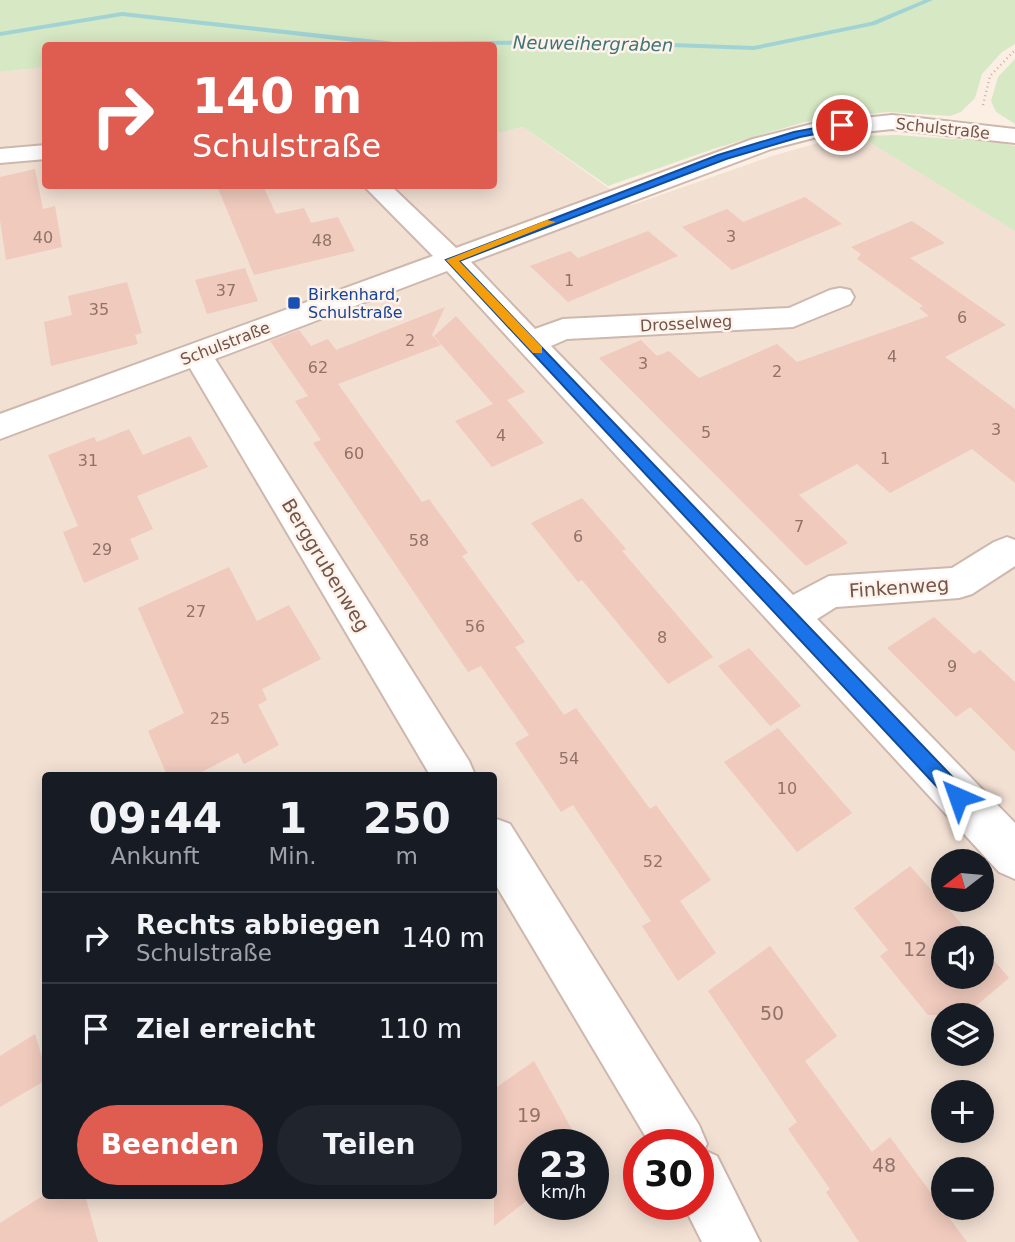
<!DOCTYPE html>
<html lang="de">
<head>
<meta charset="utf-8">
<style>
  :root { --surface:#171b24; --page:#20242c; --text:#f1f3f6; --muted:#9ea1a6; --line:#363941; --accent:#de5c50 }
  body { margin:0; font-family:"DejaVu Sans",sans-serif; background:var(--page); color:var(--text); height:100vh; display:flex; flex-direction:column; font-size:26px; white-space:nowrap }
  * { box-sizing:border-box; margin:0 }
  p { font-size:23px; color:var(--muted) }
  .icon { flex:none; width:38px; height:38px; fill:none; stroke:currentColor; stroke-width:2; stroke-linecap:round; stroke-linejoin:round }
  .map { position:relative; flex:1; overflow:hidden }
  .panel { position:absolute; left:42px; top:772px; width:455px; height:427px; display:flex; flex-direction:column; background:var(--surface); border-radius:7px; box-shadow:0 4px 18px #0003 }
  .panel>* { flex:none }
  .top-card { position:absolute; left:42px; top:42px; width:455px; height:147px; border-radius:7px; box-shadow:0 4px 18px #0003; background:#de5c50; color:#fff; overflow:hidden }
  .needle { width:46px; rotate:254deg }
  .tools { position:absolute; left:931px; top:849px; display:grid; gap:14px }
  .tools a { display:grid; place-items:center; width:63px; height:63px; border-radius:50%; background:var(--surface); box-shadow:0 4px 18px #0003; font-size:35px }
  .speed { position:absolute; left:518px; top:1129px; display:flex; gap:14px; font-size:35px; font-weight:700; text-align:center }
  .speed>* { display:grid; place-content:center; width:91px; height:91px; border-radius:50%; background:var(--surface); box-shadow:0 4px 18px #0003; line-height:1 }
  .speed small { font-size:18px; font-weight:400 }
  .speed .limit { border:10px solid #d22; background:#fff; color:#111 }
  .pin { position:absolute; display:grid; place-items:center; width:60px; height:60px; color:#fff; margin:-30px; border:4px solid #fff; border-radius:50%; box-shadow:0 2px 7px #0007 }
  .me { position:absolute; width:77px; margin:-38px; rotate:317deg; stroke-linejoin:round; filter:drop-shadow(0 0 5px #0008) }
  .turn { display:flex; align-items:center; gap:24px; height:147px; padding:0 35px; font-size:32px }
  .turn .icon { width:91px; height:91px; stroke-width:2.5 }
  .turn b { display:block; font-size:49px; line-height:60px }
  .eta { display:flex; justify-content:space-evenly; align-items:center; height:119px; text-align:center }
  .eta b { font-size:42px; font-weight:700; line-height:49px }
  .action { display:flex; gap:14px; margin-top:auto; padding:14px 35px }
  .action a { flex:1; height:80px; border-radius:42px; background:var(--accent); color:#fff; font-size:28px; font-weight:700; line-height:80px; text-align:center }
  .action a+a { background:var(--page); color:var(--text) }
  ul { padding:0; list-style:none }
  li { display:flex; align-items:center; gap:21px; height:91px; padding:0 35px; border-top:2px solid var(--line) }
  li div { flex:1 }
  li b { display:block; font-size:26px }
  li em { font-style:normal }
  .map>svg:first-child { display:block }
  .residential { fill:#f2e0d3; fill-rule:evenodd }
  .green { fill:#d7e8c4 }
  .lines { fill:none; stroke-linecap:round; stroke-linejoin:round }
  .stream { fill:#a1d3d4; fill-rule:evenodd }
  .building { fill:#efcabd }
  .street-casing { stroke:#ceb8ae; stroke-width:4 }
  .path { stroke:#d3aea1; stroke-width:2.5; stroke-dasharray:1 3.5; stroke-linecap:butt }
  .street { fill:#fff; fill-rule:evenodd }
  .route { fill:#1a73e8; stroke:#114b97; stroke-width:2 }
  .slow { fill:#f59e0b }
  .transit-dot { fill:#1a4fb4; stroke:#fef3ea; stroke-width:2.5 }
  .labels { text-anchor:middle; stroke-width:5; stroke-linejoin:round; paint-order:stroke }
  .far-street-label { font-size:16px; fill:#72544b; stroke:#fef3ea }
  .number-label { font-size:16px; fill:#917268 }
  .far-transit-label { font-size:16px; fill:#164399; stroke:#fef3ea; text-anchor:start }
  .far-water-label { font-size:18px; font-style:italic; fill:#407576; stroke:#fef3ea }
  .street-label { font-size:19px; fill:#72544b; stroke:#fef3ea }
  .near-number-label { font-size:19px; fill:#917268 }
</style>
</head>
<body>
<div class="map">
<svg width="1015" height="1242" viewBox="0 0 1015 1242">
  <rect width="100%" height="100%" fill="#fbefe4"/>
  <!-- residential -->
  <path class="residential" d="M45,67L46,186H494V134L523,127L632,205L772,156L825,141L859,136L1015,231V1242H0V72ZM46,775H494V1195H46ZM943,861H982V900H943ZM943,938H982V976H943ZM943,1015H982V1054H943ZM943,1092H982V1130H943ZM534,1144H593V1204H534ZM639,1144H698V1204H639ZM943,1169H982V1208H943Z"/>
  <!-- green -->
  <g class="green">
    <path d="M0,0H1015V44L1002,52L982,74L975,98L961,112L950,116L887,112L805,122L713,149L608,186L523,127L494,134V46H46L45,67L0,72Z"/>
    <path d="M1015,59V124L996,112L991,101L998,77Z"/>
    <path d="M896,135L996,142L1015,146V231L859,136Z"/>
  </g>
  <g class="lines">
    <!-- stream -->
    <path class="stream" d="M924,0H933L875,25L754,50L589,44L390,46L122,16L0,36V32L122,12L395,42L589,40L754,46L871,22Z"/>
  </g>
  <!-- building -->
  <g class="building">
    <path d="M35,169L43,209L55,206L62,247L6,260L0,220V177Z"/>
    <path d="M217,186H263L276,214L304,208L311,223L338,217L355,251L254,275Z"/>
    <path d="M805,197L842,224L732,270L682,227L727,209L743,222Z"/>
    <path d="M912,221L945,243L910,258L1006,325L945,357L1015,409V483L972,449L890,493L857,464L799,495L848,543L806,566L599,358L641,340L657,356L669,351L699,378L777,344L797,362L929,316L919,308L923,306L857,259L861,254L851,247Z"/>
    <path d="M648,231L678,256L568,302L530,266L570,251L578,258Z"/>
    <path d="M245,268L258,301L207,314L195,280Z"/>
    <path d="M127,282L142,333L135,335L138,344L51,366L44,322L72,315L68,296Z"/>
    <path d="M445,307L432,335L441,345L338,384L422,502L429,499L468,553L462,556L525,642L515,647L564,715L576,708L650,809L656,805L711,880L680,901L716,953L678,981L642,926L651,921L573,805L561,812L515,743L529,735L481,666L468,672L313,443L321,440L295,401L308,396L270,341L299,330L311,346L328,339L336,350Z"/>
    <path d="M456,316L525,392L507,400L544,443L492,467L455,421L493,404L434,336Z"/>
    <path d="M129,429L143,455L190,436L208,467L137,496L153,529L130,539L139,559L84,583L63,532L78,526L48,455L94,437L97,442Z"/>
    <path d="M582,498L626,549L622,551L713,657L668,684L582,580L578,582L531,523Z"/>
    <path d="M229,567L257,621L289,605L321,659L262,689L267,700L258,705L279,745L244,764L238,753L196,775H167L148,731L184,713L138,608Z"/>
    <path d="M934,617L974,654L980,650L1015,682V752L970,707L956,717L887,648Z"/>
    <path d="M749,648L801,706L770,726L718,666Z"/>
    <path d="M778,728L852,813L797,852L724,762Z"/>
    <path d="M910,866L974,938H943V976H982V947L1009,978L965,1015H928L880,956L888,950L854,908Z"/>
    <path d="M770,946L837,1036L805,1061L872,1152L890,1137L967,1242H859L826,1192L830,1189L788,1129L797,1122L708,991Z"/>
    <path d="M35,1034L46,1070V1080L0,1107V1056Z"/>
    <path d="M534,1061L580,1144H534V1195L494,1226V1089Z"/>
    <path d="M44,1195H85L98,1242H0V1223Z"/>
  </g>
  <g class="lines">
    <!-- street casing -->
    <g class="street-casing">
      <g id="street">
        <path d="M892,115L1015,129V143L892,129L817,137L771,149L471,262L535,329L563,319L789,308L830,290L840,288L850,290L854,297L850,304L793,327L567,339L551,346L793,595L829,576L952,568L994,542L1007,537L1015,540V566L972,594L959,598L836,607L817,619L1015,823V879L999,872L447,271L215,359L469,761L475,775H430L190,368L0,439V414L433,256L364,186H391L456,248L753,139L816,123Z"/>
        <path d="M46,145V159L0,163V149Z"/>
        <path d="M494,818L510,824L699,1125L707,1144L704,1150L717,1156L760,1242H702L683,1204H698V1144H650L494,882Z"/>
      </g>
    </g>
    <!-- path -->
    <path class="path" d="M983,105L990,76L1015,50"/>
    <!-- street -->
    <use href="#street" class="street"/>
  </g>
  <!-- route -->
  <path class="route" d="M842,123L847,125L846,128L800,137L726,159L459,261L965,790L968,797L965,803L958,805L952,803L446,260L718,155L794,132Z"/>
  <!-- slow -->
  <path class="slow" d="M547,220L556,222L459,261L542,347V353H533L446,260Z"/>
  <!-- markers -->
  <rect class="transit-dot" x="287" y="296" width="14" height="14" rx="3.5"/>
  <g class="labels">
    <!-- far-street labels -->
    <g class="far-street-label">
      <text transform="translate(943 128) rotate(6)" y="6">Schulstraße</text>
      <text transform="translate(686 323) rotate(-3)" y="6">Drosselweg</text>
      <text transform="translate(225 343) rotate(-21)" y="6">Schulstraße</text>
    </g>
    <!-- number labels -->
    <g class="number-label">
      <text x="731" y="242">3</text>
      <text x="43" y="243">40</text>
      <text x="322" y="246">48</text>
      <text x="569" y="286">1</text>
      <text x="226" y="296">37</text>
      <text x="99" y="315">35</text>
      <text x="962" y="323">6</text>
      <text x="410" y="346">2</text>
      <text x="892" y="362">4</text>
      <text x="643" y="369">3</text>
      <text x="318" y="373">62</text>
      <text x="777" y="377">2</text>
      <text x="996" y="435">3</text>
      <text x="706" y="438">5</text>
      <text x="501" y="441">4</text>
      <text x="354" y="459">60</text>
      <text x="885" y="464">1</text>
      <text x="88" y="466">31</text>
      <text x="799" y="532">7</text>
      <text x="578" y="542">6</text>
      <text x="419" y="546">58</text>
      <text x="102" y="555">29</text>
      <text x="196" y="617">27</text>
      <text x="475" y="632">56</text>
      <text x="662" y="643">8</text>
      <text x="952" y="672">9</text>
      <text x="220" y="724">25</text>
      <text x="569" y="764">54</text>
      <text x="787" y="794">10</text>
      <text x="653" y="867">52</text>
    </g>
    <!-- far-transit labels -->
    <g class="far-transit-label">
      <text x="308" y="300">Birkenhard,<tspan x="308" dy="18">Schulstraße</tspan></text>
    </g>
    <!-- far-water labels -->
    <g class="far-water-label">
      <text transform="translate(593 44) rotate(1)" y="6">Neuweihergraben</text>
    </g>
    <!-- street labels -->
    <g class="street-label">
      <text transform="translate(326 565) rotate(59)" y="7">Berggrubenweg</text>
      <text transform="translate(899 587) rotate(-4)" y="7">Finkenweg</text>
    </g>
    <!-- near-number labels -->
    <g class="near-number-label">
      <text x="915" y="956">12</text>
      <text x="772" y="1020">50</text>
      <text x="529" y="1122">19</text>
      <text x="884" y="1172">48</text>
    </g>
  </g>
</svg>
<div class="tools">
<a><svg class="needle" viewBox="-14 -14 28 28"><path d="M0-13l5 13h-10z" fill="#e53935"/><path d="M0 13l5-13h-10z" fill="#9ea1a6"/></svg></a>
<a><svg class="icon" aria-label="sound" viewBox="0 0 24 24"><path d="M4 9h4l5-4v14l-5-4H4zM17 9q2 3 0 6"/></svg></a>
<a><svg class="icon" aria-label="layers" viewBox="0 0 24 24"><path d="M12 4l9 5-9 5-9-5zM3 14l9 5 9-5"/></svg></a>
<a>+</a>
<a>−</a>
</div>
<div class="speed"><div>23<small>km/h</small></div><div class="limit">30</div></div>
<div class="pin" style="left:842px;top:125px;background:#d93025"><svg class="icon" aria-label="arrive" viewBox="0 0 24 24"><path d="M6 21V4h12l-3 4 3 4H6"/></svg></div>
<svg class="me" style="left:958px;top:797px" viewBox="-20 -20 40 40"><path d="M0-17L14 15 0 8-14 15z" fill="#1a73e8" stroke="#fff" stroke-width="4"/></svg>
<div class="top-card">
<div class="turn"><svg class="icon" aria-label="right" viewBox="0 0 24 24"><path d="M7 20v-9h11M14 6l5 5-5 5"/></svg><div><b>140 m</b>Schulstraße</div></div>
</div>
<section class="panel">
<div class="eta">
<div><b>09:44</b><p>Ankunft</p></div>
<div><b>1</b><p>Min.</p></div>
<div><b>250</b><p>m</p></div>
</div>
<ul>
<li><svg class="icon" aria-label="right" viewBox="0 0 24 24"><path d="M7 20v-9h11M14 6l5 5-5 5"/></svg><div><b>Rechts abbiegen</b><p>Schulstraße</p></div><em>140 m</em></li>
<li><svg class="icon" aria-label="arrive" viewBox="0 0 24 24"><path d="M6 21V4h12l-3 4 3 4H6"/></svg><div><b>Ziel erreicht</b></div><em>110 m</em></li>
</ul>
<div class="action"><a>Beenden</a><a>Teilen</a></div>
</section>
</div>
</body>
</html>
